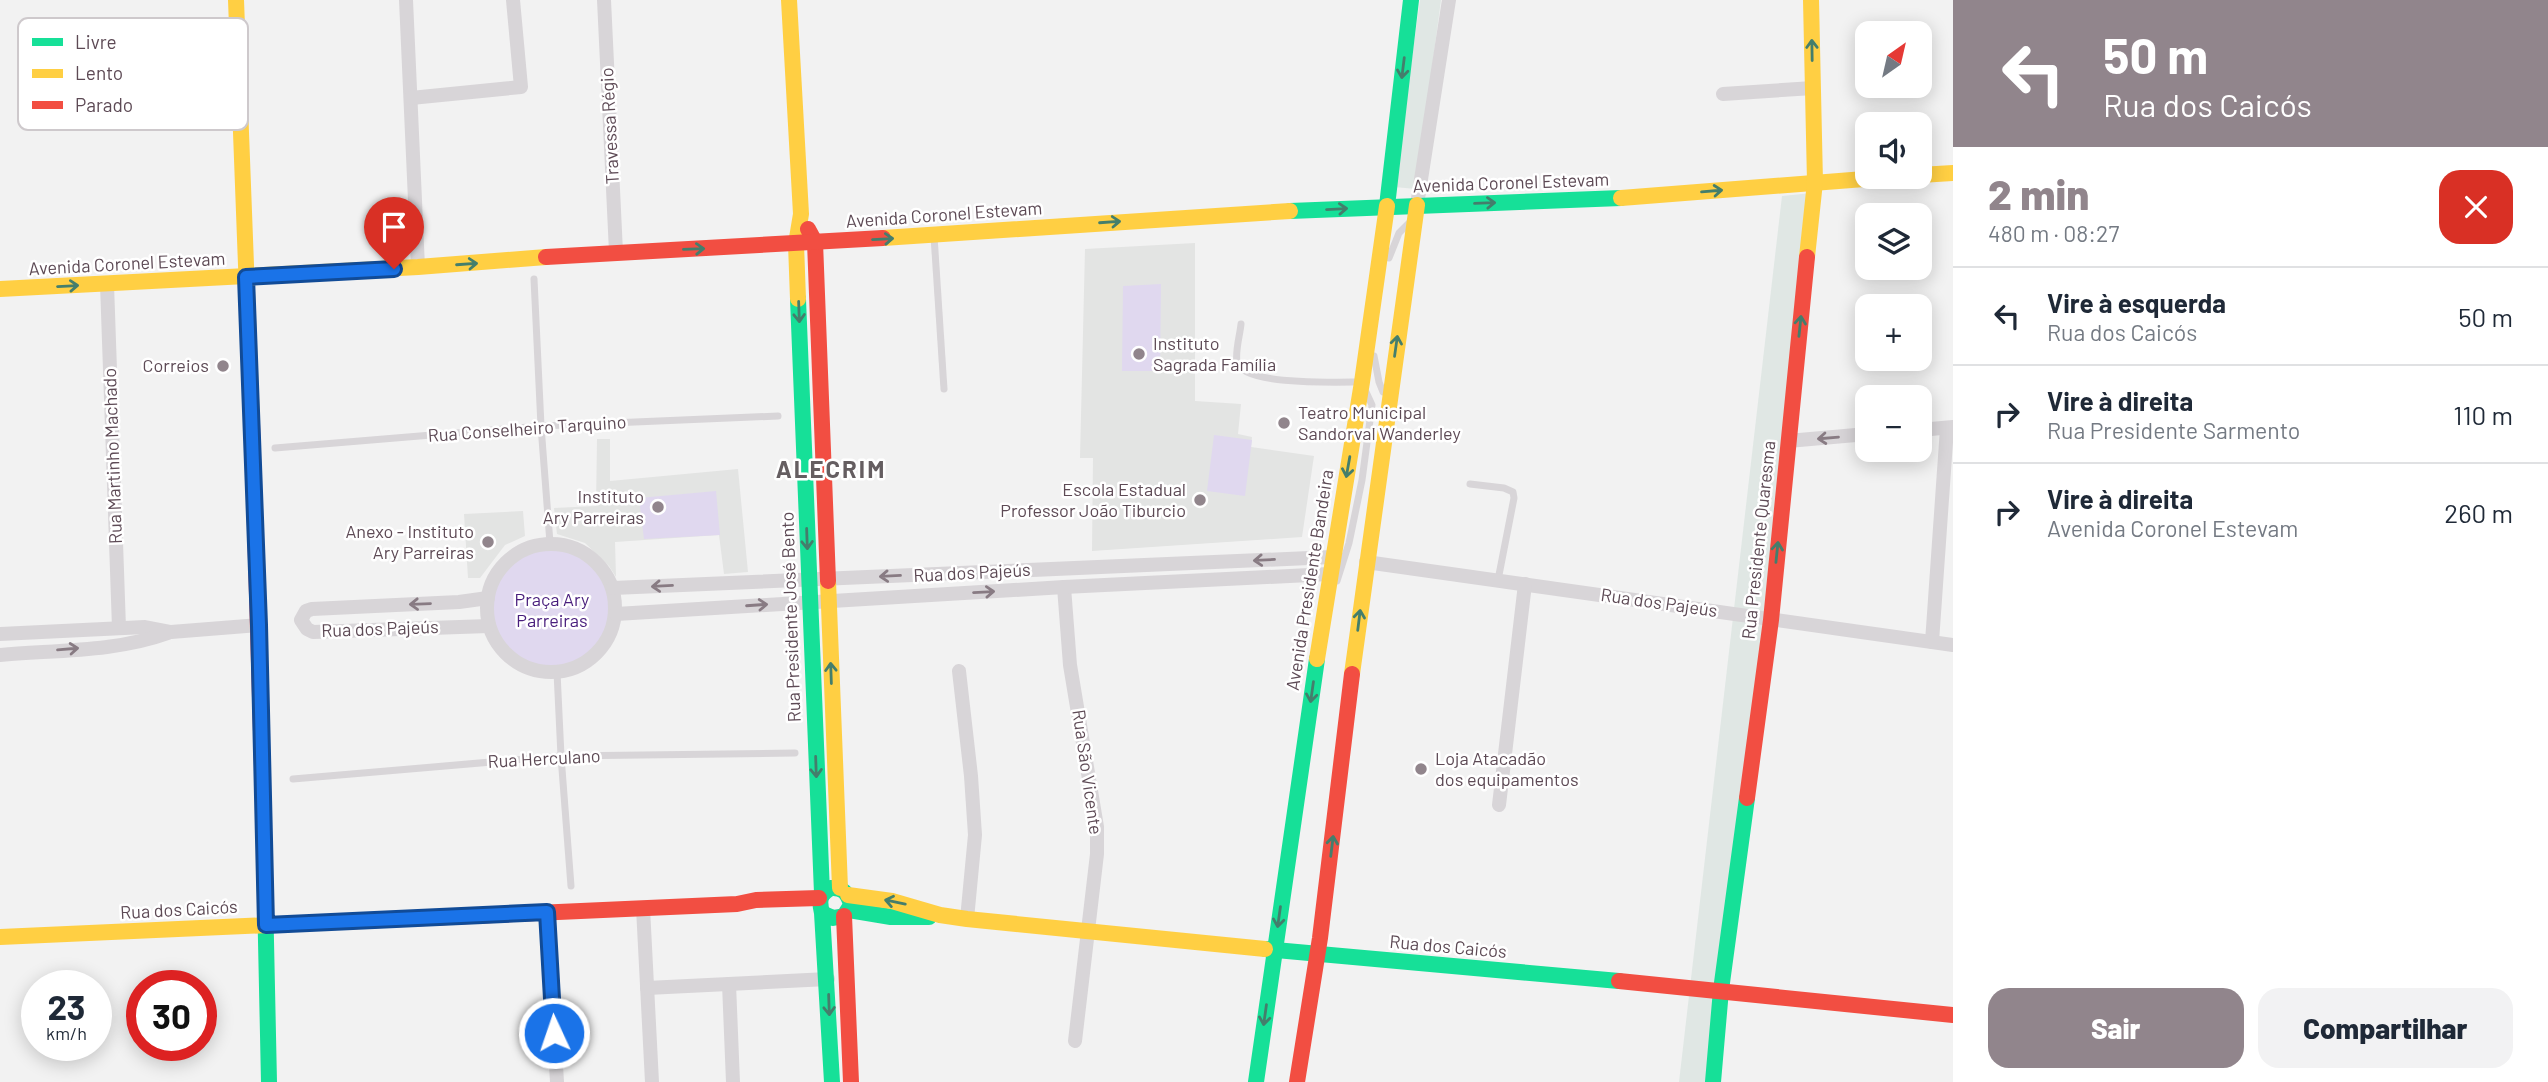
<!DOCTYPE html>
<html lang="pt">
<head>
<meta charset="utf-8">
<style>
  :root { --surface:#fff; --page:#f2f2f3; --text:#1f2937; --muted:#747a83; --line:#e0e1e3; --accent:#91858c }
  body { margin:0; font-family:Barlow,sans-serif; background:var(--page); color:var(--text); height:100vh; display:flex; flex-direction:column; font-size:26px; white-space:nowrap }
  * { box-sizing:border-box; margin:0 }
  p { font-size:23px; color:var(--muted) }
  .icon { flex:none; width:38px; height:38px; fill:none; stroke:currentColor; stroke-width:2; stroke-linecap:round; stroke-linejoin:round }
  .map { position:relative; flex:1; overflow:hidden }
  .sheet { display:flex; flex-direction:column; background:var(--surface); width:595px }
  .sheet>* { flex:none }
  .top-card { background:#91858c; color:#fff; overflow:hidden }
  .needle { width:46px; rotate:34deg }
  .controls { position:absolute; left:1855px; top:21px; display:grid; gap:14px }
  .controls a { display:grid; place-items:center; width:77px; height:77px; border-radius:14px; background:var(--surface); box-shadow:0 4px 18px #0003; font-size:35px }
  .speed { position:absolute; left:21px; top:970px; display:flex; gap:14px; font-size:35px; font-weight:700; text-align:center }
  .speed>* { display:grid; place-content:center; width:91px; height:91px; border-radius:50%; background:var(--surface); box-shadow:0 4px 18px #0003; line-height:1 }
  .speed small { font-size:18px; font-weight:400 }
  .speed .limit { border:10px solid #d22; background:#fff; color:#111 }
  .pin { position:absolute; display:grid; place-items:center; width:60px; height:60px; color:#fff; margin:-72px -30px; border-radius:50% 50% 50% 0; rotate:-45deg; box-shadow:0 0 7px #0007 }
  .pin .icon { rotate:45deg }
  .me { position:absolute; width:77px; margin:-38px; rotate:357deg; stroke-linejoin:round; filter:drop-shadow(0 0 5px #0008) }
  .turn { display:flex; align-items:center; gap:24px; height:147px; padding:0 35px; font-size:32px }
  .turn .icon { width:91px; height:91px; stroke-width:2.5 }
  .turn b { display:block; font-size:49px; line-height:60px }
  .round { display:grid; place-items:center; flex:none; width:74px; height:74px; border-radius:21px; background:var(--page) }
  .overview { display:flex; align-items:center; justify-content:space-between; height:119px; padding:0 35px }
  h1 { font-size:42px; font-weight:800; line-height:52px; color:var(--accent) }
  .button { display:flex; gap:14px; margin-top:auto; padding:14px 35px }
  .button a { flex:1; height:80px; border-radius:21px; background:var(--accent); color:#fff; font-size:28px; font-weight:800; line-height:80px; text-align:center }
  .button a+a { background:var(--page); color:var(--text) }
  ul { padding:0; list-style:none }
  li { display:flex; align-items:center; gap:21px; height:98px; padding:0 35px; border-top:2px solid var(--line) }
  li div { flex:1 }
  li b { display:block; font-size:26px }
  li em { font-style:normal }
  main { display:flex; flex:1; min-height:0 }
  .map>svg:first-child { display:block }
  .commercial { fill:#e0e7e4 }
  .education { fill:#e3e4e3 }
  .green { fill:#e0d8ef }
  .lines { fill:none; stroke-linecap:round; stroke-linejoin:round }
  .lane { stroke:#d8d5d8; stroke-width:7 }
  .street { stroke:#d8d5d8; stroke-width:14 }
  .fast { stroke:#16e098; stroke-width:16 }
  .slow { stroke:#ffcf43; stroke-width:16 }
  .jam { stroke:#f24e42; stroke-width:16 }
  .oneway { stroke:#447e6c }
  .oneway2 { stroke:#887b83 }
  .route-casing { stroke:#114b97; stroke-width:18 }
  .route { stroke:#1a73e8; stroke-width:12 }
  .poi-dot { fill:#91858c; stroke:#fff; stroke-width:2.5 }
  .labels { text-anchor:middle; stroke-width:5; stroke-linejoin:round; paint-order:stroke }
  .street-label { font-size:18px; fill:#5d4a55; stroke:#fff }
  .poi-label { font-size:18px; fill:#5d4a55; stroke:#fff; text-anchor:end }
  .park-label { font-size:18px; fill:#481d7c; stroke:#fff }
  .district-label { font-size:24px; font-weight:bold; letter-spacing:2px; fill:#655e61; stroke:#fff }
  .key { fill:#fff; stroke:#cec9cc; stroke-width:2 }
  .key-label { font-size:19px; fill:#5d4a55 }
</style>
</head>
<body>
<main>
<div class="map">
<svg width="1953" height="1082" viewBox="0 0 1953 1082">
  <rect width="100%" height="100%" fill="#f2f2f2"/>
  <!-- commercial -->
  <g class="commercial">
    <path d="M1420,0H1441L1416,189L1394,187Z"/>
    <path d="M1812,193L1711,1082H1679L1782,196Z"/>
  </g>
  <!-- education -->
  <g class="education">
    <path d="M1195,243V401L1241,404L1238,434L1252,437L1251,447L1314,456L1302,537L1092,551L1093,458H1080L1085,249Z"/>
    <path d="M597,439H610V481L738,469L748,572L724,574L719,535L615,542L616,577L609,566L585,543L557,534L554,508L596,506Z"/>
    <path d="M523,511L525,536L505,545L480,578H468L464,514Z"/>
  </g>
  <!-- green -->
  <g class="green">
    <path d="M1161,284L1160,371H1122L1123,286Z"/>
    <path d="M1214,435L1252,440L1245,496L1207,491Z"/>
    <path d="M716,491L720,535L644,539L639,498Z"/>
    <circle cx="551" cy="609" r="61"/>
  </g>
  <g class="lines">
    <!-- lane -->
    <g class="lane">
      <path d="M934,236L944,389"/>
      <path d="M1389,258L1399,233L1409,223"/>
      <path d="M534,279L541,426L550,543"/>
      <path d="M1241,324C1240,335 1235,351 1237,362C1242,386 1340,382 1361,382"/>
      <path d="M1374,356L1379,382L1383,392"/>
      <path d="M275,448L541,426L778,416"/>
      <path d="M1470,484L1504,488L1513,492L1514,498L1498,580"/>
      <path d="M1337,581L1349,543L1362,480L1372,405L1366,392"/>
      <path d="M557,672L561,756L571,886"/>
      <path d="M293,779L561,756L795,753"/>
    </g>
    <!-- street -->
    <g class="street">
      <path d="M406,0L418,267"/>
      <path d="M604,0L616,252"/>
      <path d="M1723,94L1813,88"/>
      <path d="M411,98L521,87L513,0"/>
      <path d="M1417,205L1449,0"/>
      <path d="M107,284L119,628"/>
      <path d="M1920,430L1953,427"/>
      <path d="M1788,441L1867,434"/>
      <circle cx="551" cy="608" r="64"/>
      <path d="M1366,562L1953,645"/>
      <path d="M1064,587L1070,665L1097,827V854L1075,1041"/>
      <path d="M613,588L1332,557"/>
      <path d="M488,598L459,602L312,609L306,611L301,620L307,629L313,632L489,626"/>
      <path d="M616,614L1064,587L1329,574"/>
      <path d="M0,634L145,627L171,632L259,625"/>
      <path d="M1932,642L1947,428"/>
      <path d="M0,655C55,650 116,652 168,633"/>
      <path d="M959,671L971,776L975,835L967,919"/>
      <path d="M1499,805L1525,584"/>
      <path d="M643,908L652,1082"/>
      <path d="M547,912L557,1082"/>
      <path d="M729,984L733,1082"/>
      <path d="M647,988L828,979"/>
    </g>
    <!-- fast -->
    <g class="fast">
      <path d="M1387,206L1411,0"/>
      <path d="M1290,211L1621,198"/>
      <path d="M798,299L822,893"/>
      <path d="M263,800L269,1082"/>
      <path d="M849,910L891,917H929"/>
      <path d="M822,913L833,918L844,916L851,905C848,893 843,887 831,888C819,894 819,901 822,913L832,1082"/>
      <path d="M1265,949L1619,981"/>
      <path d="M1256,1082L1317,659"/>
      <path d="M1713,1082L1721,990L1747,798"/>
    </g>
    <!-- slow -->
    <g class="slow">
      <path d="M236,0L252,424"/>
      <path d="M789,0L801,214L796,244L798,299"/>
      <path d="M1920,175L1953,173"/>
      <path d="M1621,198L1890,177"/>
      <path d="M883,238L1290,211"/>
      <path d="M1807,257L1815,182L1811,0"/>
      <path d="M0,289L418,267L546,257"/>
      <path d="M828,581L840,888"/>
      <path d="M1317,659L1362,382L1387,206"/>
      <path d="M1352,674L1417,205"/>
      <path d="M848,895L892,901L940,915L967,919L1265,949"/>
      <path d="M0,937L336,922"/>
    </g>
    <!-- jam -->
    <g class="jam">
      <path d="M808,229L815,242L828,581"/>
      <path d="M546,257L883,238"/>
      <path d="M252,424L263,800"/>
      <path d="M1747,798L1771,620L1807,257"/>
      <path d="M844,916L851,1082"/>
      <path d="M336,922L737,904L756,900L819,898"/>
      <path d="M1619,981L1953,1015"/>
      <path d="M1297,1082L1320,938L1352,674"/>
    </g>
  </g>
  <!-- one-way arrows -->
  <defs><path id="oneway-shaft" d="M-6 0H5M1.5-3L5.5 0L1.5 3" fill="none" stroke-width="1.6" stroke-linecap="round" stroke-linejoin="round" transform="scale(1.75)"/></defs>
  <g class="oneway">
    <use href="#oneway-shaft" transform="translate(1812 50) rotate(-91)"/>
    <use href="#oneway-shaft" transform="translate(1403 68) rotate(97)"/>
    <use href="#oneway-shaft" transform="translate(1712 191) rotate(-5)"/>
    <use href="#oneway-shaft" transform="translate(1485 203) rotate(-2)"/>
    <use href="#oneway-shaft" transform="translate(1337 209) rotate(-3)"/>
    <use href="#oneway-shaft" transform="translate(1110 222) rotate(-4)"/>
    <use href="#oneway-shaft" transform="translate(883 239) rotate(-3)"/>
    <use href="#oneway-shaft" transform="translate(694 249) rotate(-2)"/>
    <use href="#oneway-shaft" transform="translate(467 264) rotate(-4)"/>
    <use href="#oneway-shaft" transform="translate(68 286) rotate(-3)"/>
    <use href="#oneway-shaft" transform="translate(799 312) rotate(88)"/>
    <use href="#oneway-shaft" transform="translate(1800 326) rotate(-84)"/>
    <use href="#oneway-shaft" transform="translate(1396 346) rotate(-82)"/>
    <use href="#oneway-shaft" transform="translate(1348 467) rotate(100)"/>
    <use href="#oneway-shaft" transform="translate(807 539) rotate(88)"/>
    <use href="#oneway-shaft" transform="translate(1777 552) rotate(-84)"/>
    <use href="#oneway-shaft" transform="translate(1359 620) rotate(-83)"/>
    <use href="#oneway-shaft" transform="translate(831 673) rotate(-92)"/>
    <use href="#oneway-shaft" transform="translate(1312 692) rotate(98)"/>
    <use href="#oneway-shaft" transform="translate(816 767) rotate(88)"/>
    <use href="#oneway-shaft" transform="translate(1332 846) rotate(-83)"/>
    <use href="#oneway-shaft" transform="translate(895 902) rotate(-168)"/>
    <use href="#oneway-shaft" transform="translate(1279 917) rotate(98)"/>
    <use href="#oneway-shaft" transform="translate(829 1005) rotate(88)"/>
    <use href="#oneway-shaft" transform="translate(1265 1015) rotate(98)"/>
  </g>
  <g class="oneway2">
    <use href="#oneway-shaft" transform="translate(1828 438) rotate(175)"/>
    <use href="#oneway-shaft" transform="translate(1264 560) rotate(177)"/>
    <use href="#oneway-shaft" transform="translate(890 576) rotate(177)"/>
    <use href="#oneway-shaft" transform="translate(662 586) rotate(177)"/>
    <use href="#oneway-shaft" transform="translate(984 592) rotate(-3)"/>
    <use href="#oneway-shaft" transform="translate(420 604) rotate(178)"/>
    <use href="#oneway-shaft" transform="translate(757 605) rotate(-4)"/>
    <use href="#oneway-shaft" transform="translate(68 649) rotate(-5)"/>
  </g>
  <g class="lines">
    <!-- route casing -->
    <g class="route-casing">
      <path id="route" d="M394,269L246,277L259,625L266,925L547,912L554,1033"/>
    </g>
    <!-- route -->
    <use href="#route" class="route"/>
  </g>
  <!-- markers -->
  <g class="poi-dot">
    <circle cx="1139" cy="354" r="7"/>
    <circle cx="223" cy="366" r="7"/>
    <circle cx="1284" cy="423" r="7"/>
    <circle cx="1200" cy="500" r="7"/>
    <circle cx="658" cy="507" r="7"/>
    <circle cx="488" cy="542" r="7"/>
    <circle cx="1421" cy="769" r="7"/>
  </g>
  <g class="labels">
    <!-- street labels -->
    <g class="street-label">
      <text transform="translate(610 126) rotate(-93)" y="6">Travessa Régio</text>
      <text transform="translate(1511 183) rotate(-2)" y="6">Avenida Coronel Estevam</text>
      <text transform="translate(944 215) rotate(-4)" y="6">Avenida Coronel Estevam</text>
      <text transform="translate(127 264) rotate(-3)" y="6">Avenida Coronel Estevam</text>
      <text transform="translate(527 429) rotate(-4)" y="6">Rua Conselheiro Tarquino</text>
      <text transform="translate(113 456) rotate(-92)" y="6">Rua Martinho Machado</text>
      <text transform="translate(1759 540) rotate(-84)" y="6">Rua Presidente Quaresma</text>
      <text transform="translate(972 573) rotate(-3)" y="6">Rua dos Pajeús</text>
      <text transform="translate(1310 580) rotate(-81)" y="6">Avenida Presidente Bandeira</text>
      <text transform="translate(1659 603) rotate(8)" y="6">Rua dos Pajeús</text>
      <text transform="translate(791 617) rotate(-92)" y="6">Rua Presidente José Bento</text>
      <text transform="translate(380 629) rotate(-2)" y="6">Rua dos Pajeús</text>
      <text transform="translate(544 759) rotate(-3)" y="6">Rua Herculano</text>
      <text transform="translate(1087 772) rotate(82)" y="6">Rua São Vicente</text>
      <text transform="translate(179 910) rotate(-3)" y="6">Rua dos Caicós</text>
      <text transform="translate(1448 947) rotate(5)" y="6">Rua dos Caicós</text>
    </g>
    <!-- poi labels -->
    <g class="poi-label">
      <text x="1153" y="350" text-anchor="start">Instituto<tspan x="1153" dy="21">Sagrada Família</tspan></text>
      <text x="209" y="372">Correios</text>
      <text x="1298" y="419" text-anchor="start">Teatro Municipal<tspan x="1298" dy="21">Sandorval Wanderley</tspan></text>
      <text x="1186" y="496">Escola Estadual<tspan x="1186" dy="21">Professor João Tiburcio</tspan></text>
      <text x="644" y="503">Instituto<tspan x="644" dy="21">Ary Parreiras</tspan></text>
      <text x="474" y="538">Anexo - Instituto<tspan x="474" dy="21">Ary Parreiras</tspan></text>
      <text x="1435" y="765" text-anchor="start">Loja Atacadão<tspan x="1435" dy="21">dos equipamentos</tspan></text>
    </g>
    <!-- park labels -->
    <g class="park-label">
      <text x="552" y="606">Praça Ary<tspan x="552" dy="21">Parreiras</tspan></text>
    </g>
    <!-- district labels -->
    <g class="district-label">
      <text x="831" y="478">ALECRIM</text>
    </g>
  </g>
  <!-- legend -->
  <rect x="18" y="18" width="230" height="112" rx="10" class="key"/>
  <rect x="32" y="38" width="31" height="8" fill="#16e098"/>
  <rect x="32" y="69" width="31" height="9" fill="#ffcf43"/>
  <rect x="32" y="101" width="31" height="8" fill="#f24e42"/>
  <g class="key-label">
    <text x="75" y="49">Livre</text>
    <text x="75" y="80">Lento</text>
    <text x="75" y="112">Parado</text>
  </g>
</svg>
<div class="controls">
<a><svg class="needle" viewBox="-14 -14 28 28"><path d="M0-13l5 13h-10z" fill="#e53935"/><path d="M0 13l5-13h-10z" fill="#747a83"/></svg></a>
<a><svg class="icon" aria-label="sound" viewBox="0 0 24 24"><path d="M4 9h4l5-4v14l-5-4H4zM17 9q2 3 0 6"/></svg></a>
<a><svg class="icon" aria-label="layers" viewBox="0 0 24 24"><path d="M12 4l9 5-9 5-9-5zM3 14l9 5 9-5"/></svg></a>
<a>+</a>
<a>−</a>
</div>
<div class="speed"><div>23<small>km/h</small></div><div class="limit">30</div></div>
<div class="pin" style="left:394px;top:269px;background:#d93025"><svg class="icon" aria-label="arrive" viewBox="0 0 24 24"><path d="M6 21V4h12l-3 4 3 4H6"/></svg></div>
<svg class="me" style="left:554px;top:1033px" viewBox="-20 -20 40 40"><circle r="17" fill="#1a73e8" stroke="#fff" stroke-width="3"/><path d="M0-11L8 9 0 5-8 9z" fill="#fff"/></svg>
</div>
<section class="sheet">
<div class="top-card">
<div class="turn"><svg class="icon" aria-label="left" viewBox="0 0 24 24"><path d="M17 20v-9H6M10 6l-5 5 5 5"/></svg><div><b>50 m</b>Rua dos Caicós</div></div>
</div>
<div class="overview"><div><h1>2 min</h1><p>480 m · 08:27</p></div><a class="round" style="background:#d93025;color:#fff"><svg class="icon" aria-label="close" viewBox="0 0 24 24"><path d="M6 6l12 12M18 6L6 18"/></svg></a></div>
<ul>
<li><svg class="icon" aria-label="left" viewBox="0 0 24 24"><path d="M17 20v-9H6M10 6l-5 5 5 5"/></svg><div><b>Vire à esquerda</b><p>Rua dos Caicós</p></div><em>50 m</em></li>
<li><svg class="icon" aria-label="right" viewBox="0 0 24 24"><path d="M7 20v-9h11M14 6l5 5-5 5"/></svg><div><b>Vire à direita</b><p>Rua Presidente Sarmento</p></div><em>110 m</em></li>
<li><svg class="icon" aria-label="right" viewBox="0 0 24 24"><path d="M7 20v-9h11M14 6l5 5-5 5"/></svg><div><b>Vire à direita</b><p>Avenida Coronel Estevam</p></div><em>260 m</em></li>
</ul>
<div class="button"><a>Sair</a><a>Compartilhar</a></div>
</section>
</main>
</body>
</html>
